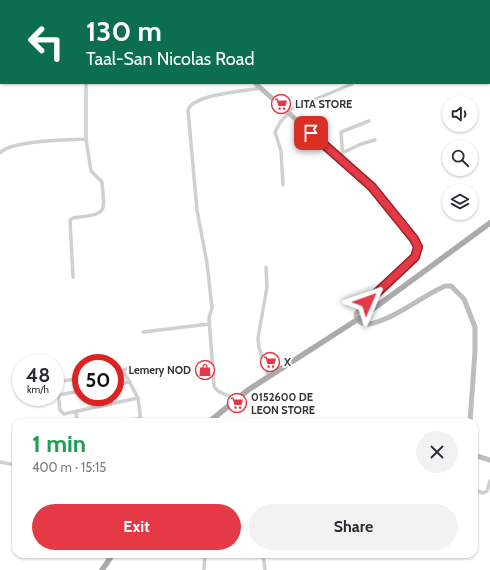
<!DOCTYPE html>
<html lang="en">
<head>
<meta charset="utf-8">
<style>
  :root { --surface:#fff; --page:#f2f2f3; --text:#2b2b33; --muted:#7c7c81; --accent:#e63946 }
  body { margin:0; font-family:Cabin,sans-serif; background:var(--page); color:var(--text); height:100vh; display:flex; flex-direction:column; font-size:15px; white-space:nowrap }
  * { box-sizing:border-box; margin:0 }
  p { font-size:13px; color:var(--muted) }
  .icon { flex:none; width:22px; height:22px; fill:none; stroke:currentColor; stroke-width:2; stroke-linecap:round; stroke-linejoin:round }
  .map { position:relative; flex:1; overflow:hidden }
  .drawer { position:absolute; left:12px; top:418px; width:466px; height:140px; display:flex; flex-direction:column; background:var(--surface); border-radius:12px; box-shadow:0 1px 3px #0004 }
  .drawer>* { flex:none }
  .hud { position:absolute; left:0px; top:0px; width:490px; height:84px; box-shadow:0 1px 3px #0004; background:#0b6e4f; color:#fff; overflow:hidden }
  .controls { position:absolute; left:442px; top:96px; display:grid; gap:8px }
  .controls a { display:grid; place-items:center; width:36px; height:36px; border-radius:50%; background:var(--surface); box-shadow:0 1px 3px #0004; font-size:20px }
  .speed { position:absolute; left:12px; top:354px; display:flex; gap:8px; font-size:20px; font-weight:700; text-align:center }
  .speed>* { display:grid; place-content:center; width:52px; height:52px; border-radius:50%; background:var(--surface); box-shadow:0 1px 3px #0004; line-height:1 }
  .speed small { font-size:10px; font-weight:400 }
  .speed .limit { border:6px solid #d22; background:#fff; color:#111 }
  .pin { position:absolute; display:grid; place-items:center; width:34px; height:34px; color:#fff; margin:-17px; border-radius:8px; box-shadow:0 2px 6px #0006 }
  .me { position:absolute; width:44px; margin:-22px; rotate:47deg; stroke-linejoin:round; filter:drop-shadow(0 0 3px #0008) }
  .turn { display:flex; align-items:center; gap:14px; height:84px; padding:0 20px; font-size:18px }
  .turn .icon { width:52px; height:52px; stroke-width:2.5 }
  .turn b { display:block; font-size:28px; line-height:34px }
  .round { display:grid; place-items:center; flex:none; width:42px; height:42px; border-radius:21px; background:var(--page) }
  .headline { display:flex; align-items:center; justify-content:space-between; height:68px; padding:0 20px }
  h1 { font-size:24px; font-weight:700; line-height:30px; color:#1e9e55 }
  .action { display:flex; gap:8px; margin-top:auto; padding:8px 20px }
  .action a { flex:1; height:46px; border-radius:24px; background:var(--accent); color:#fff; font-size:16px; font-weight:700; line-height:46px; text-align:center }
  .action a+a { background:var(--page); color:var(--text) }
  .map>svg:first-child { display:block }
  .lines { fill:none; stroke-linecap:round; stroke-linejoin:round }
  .minor { stroke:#d0d0d0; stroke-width:3.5 }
  .secondary { stroke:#bdbdbd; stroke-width:5 }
  .primary { stroke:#ababab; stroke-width:5.5 }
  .route-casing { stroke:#96252e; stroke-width:10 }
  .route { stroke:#e63946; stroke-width:7 }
  .labels { text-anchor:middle; stroke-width:4; stroke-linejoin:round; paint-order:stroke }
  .poi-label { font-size:11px; font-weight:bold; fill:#333; stroke:#fff; text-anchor:start }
</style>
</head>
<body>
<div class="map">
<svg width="490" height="570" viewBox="0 0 490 570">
  <rect width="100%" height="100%" fill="#fff"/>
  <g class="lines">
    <!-- minor -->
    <g class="minor">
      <path d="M95,1V0"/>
      <path d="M287,111L352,84"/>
      <path d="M0,153C10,140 70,140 86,139V83"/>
      <path d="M342,153L361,144L375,140"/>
      <path d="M343,161L341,132L369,121"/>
      <path d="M283,185L281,151L275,132L281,121L289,113"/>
      <path d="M266,267L267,287L258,338L259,348L269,377"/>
      <path d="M73,277L70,220L73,218C107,213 105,216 102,182L91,171L86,139"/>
      <path d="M143,332L209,324"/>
      <path d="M123,370L138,398L141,422"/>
      <path d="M115,372L130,368"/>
      <path d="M56,376L60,410L64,414L138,398"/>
      <path d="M57,382L81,378"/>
      <path d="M115,385L130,382"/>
      <path d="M59,395L81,391"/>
      <path d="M235,400C228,393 218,395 214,386L209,318L212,308L207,263L197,210L188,110C193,94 246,91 261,88"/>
      <path d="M76,412L77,422"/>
      <path d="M117,422L141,418"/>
      <path d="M0,462L16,465"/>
      <path d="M474,490L483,493L487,491L490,481"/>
      <path d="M263,554L265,570"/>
      <path d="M204,570L205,554"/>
    </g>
    <!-- secondary -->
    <g class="secondary">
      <path d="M187,0L188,1"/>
      <path d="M255,83L372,187L417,244L418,250L415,257L359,310L356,314L357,320C361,323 364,325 369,324C393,320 422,296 445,286H451L464,299L475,327V351L470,422"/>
      <path d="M474,455L490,460"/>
    </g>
    <!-- primary -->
    <g class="primary">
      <path d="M209,422L248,390L366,314L490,223"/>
      <path d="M102,570L113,554"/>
    </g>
  </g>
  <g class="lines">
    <!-- route casing -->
    <g class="route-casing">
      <path id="route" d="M311,133L372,187L414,239L418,247L415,257L367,302"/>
    </g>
    <!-- route -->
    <use href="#route" class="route"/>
  </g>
  <!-- icons -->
  <defs>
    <g id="supermarket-ring" transform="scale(1)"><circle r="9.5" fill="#fff" stroke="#e63946" stroke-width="1.5"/><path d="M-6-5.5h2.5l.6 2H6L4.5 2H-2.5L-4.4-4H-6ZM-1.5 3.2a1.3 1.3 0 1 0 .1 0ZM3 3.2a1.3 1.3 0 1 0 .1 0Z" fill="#e63946"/></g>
    <g id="shop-ring" transform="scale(1)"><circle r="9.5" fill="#fff" stroke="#e63946" stroke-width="1.5"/><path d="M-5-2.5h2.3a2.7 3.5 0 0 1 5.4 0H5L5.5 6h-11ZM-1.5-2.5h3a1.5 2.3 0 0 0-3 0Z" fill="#e63946"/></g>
  </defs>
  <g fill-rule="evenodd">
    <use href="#supermarket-ring" x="281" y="104"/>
    <use href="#supermarket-ring" x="270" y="362"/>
    <use href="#shop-ring" x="205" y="370"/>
    <use href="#supermarket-ring" x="237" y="403"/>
  </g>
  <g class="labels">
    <!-- poi labels -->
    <g class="poi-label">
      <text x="295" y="108">LITA STORE</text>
      <text x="284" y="366">X</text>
      <text x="191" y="374" text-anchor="end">Lemery NOD</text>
      <text x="251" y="401">0152600 DE<tspan x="251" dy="13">LEON STORE</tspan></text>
    </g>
  </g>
</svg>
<div class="controls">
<a><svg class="icon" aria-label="sound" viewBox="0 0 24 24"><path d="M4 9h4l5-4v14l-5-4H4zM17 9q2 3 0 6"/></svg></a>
<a><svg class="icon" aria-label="search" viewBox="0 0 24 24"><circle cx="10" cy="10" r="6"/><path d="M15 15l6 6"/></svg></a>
<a><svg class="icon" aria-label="layers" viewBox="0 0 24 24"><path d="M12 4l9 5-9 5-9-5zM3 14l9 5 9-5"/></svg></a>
</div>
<div class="speed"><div>48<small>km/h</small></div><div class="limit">50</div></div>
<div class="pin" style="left:311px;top:133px;background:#d93025"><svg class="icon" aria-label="arrive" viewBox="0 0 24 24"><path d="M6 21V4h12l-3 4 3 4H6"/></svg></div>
<svg class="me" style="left:367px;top:302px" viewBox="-20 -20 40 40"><path d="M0-17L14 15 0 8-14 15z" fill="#e63946" stroke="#fff" stroke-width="4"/></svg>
<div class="hud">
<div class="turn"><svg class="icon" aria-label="left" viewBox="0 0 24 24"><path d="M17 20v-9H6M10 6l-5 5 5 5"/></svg><div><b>130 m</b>Taal-San Nicolas Road</div></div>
</div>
<section class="drawer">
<div class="headline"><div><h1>1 min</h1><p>400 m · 15:15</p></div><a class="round"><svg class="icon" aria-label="close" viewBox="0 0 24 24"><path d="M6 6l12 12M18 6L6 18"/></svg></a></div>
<div class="action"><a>Exit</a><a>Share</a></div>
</section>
</div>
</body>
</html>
